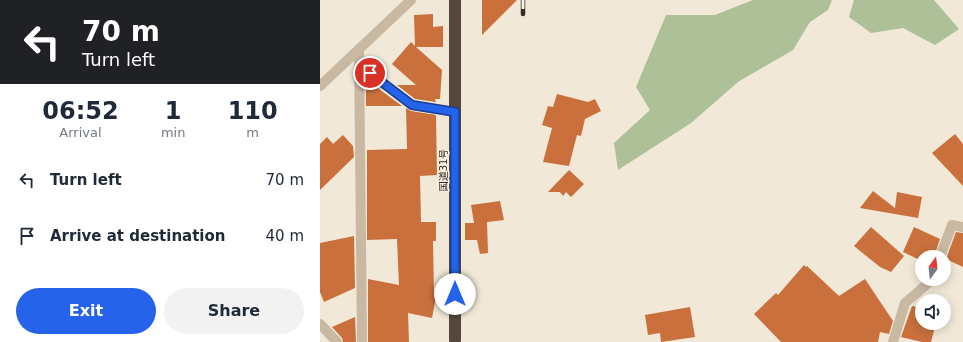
<!DOCTYPE html>
<html lang="en">
<head>
<meta charset="utf-8">
<style>
  :root { --surface:#fff; --page:#f2f2f3; --text:#1f2937; --muted:#747a83; --accent:#2563eb }
  body { margin:0; font-family:"DejaVu Sans","Noto Sans JP",sans-serif; background:var(--page); color:var(--text); height:100vh; display:flex; flex-direction:column; font-size:15px; white-space:nowrap }
  * { box-sizing:border-box; margin:0 }
  p { font-size:13px; color:var(--muted) }
  .icon { flex:none; width:22px; height:22px; fill:none; stroke:currentColor; stroke-width:2; stroke-linecap:round; stroke-linejoin:round }
  .map { position:relative; flex:1; overflow:hidden }
  .panel { display:flex; flex-direction:column; background:var(--surface); width:320px }
  .panel>* { flex:none }
  .banner { background:#202124; color:#fff; overflow:hidden }
  .needle { width:26px; rotate:15deg }
  .fabs { position:absolute; left:595px; top:250px; display:grid; gap:8px }
  .fabs a { display:grid; place-items:center; width:36px; height:36px; border-radius:50%; background:var(--surface); box-shadow:0 2px 10px #0003; font-size:20px }
  .pin { position:absolute; display:grid; place-items:center; width:34px; height:34px; color:#fff; margin:-17px; border:2px solid #fff; border-radius:50%; box-shadow:0 1px 4px #0007 }
  .me { position:absolute; width:44px; margin:-22px; rotate:0deg; stroke-linejoin:round; filter:drop-shadow(0 0 3px #0008) }
  .turn { display:flex; align-items:center; gap:14px; height:84px; padding:0 16px; font-size:18px }
  .turn .icon { width:52px; height:52px; stroke-width:2.5 }
  .turn b { display:block; font-size:28px; line-height:34px }
  .eta { display:flex; justify-content:space-evenly; align-items:center; height:68px; text-align:center }
  .eta b { font-size:24px; font-weight:700; line-height:28px }
  .button { display:flex; gap:8px; margin-top:auto; padding:8px 16px }
  .button a { flex:1; height:46px; border-radius:24px; background:var(--accent); color:#fff; font-size:16px; font-weight:700; line-height:46px; text-align:center }
  .button a+a { background:var(--page); color:var(--text) }
  ul { padding:0; list-style:none }
  li { display:flex; align-items:center; gap:12px; height:56px; padding:0 16px }
  li div { flex:1 }
  li b { display:block; font-size:15px }
  li em { font-style:normal }
  main { display:flex; flex:1; min-height:0 }
  .map>svg:first-child { display:block }
  .green { fill:#adc097 }
  .building { fill:#c9703d }
  .lines { fill:none; stroke-linecap:round; stroke-linejoin:round }
  .lane { stroke:#c9b9a3; stroke-width:10 }
  .street { stroke:#c9b9a3; stroke-width:10 }
  .highway { stroke:#55473c; stroke-width:12 }
  .rail-casing { stroke:#342c25; stroke-width:4.5 }
  .rail { stroke:#f9f2e3; stroke-width:3; stroke-dasharray:9; stroke-linecap:butt }
  .route-casing { stroke:#184099; stroke-width:10 }
  .route { stroke:#2563eb; stroke-width:7 }
  .labels { text-anchor:middle; stroke-width:3; stroke-linejoin:round; paint-order:stroke }
  .street-label { font-size:10px; fill:#342c25; stroke:#f9f2e3 }
</style>
</head>
<body>
<main>
<section class="panel">
<div class="banner">
<div class="turn"><svg class="icon" aria-label="left" viewBox="0 0 24 24"><path d="M17 20v-9H6M10 6l-5 5 5 5"/></svg><div><b>70 m</b>Turn left</div></div>
</div>
<div class="eta">
<div><b>06:52</b><p>Arrival</p></div>
<div><b>1</b><p>min</p></div>
<div><b>110</b><p>m</p></div>
</div>
<ul>
<li><svg class="icon" aria-label="left" viewBox="0 0 24 24"><path d="M17 20v-9H6M10 6l-5 5 5 5"/></svg><div><b>Turn left</b></div><em>70 m</em></li>
<li><svg class="icon" aria-label="arrive" viewBox="0 0 24 24"><path d="M6 21V4h12l-3 4 3 4H6"/></svg><div><b>Arrive at destination</b></div><em>40 m</em></li>
</ul>
<div class="button"><a>Exit</a><a>Share</a></div>
</section>
<div class="map">
<svg width="643" height="342" viewBox="0 0 643 342">
  <rect width="100%" height="100%" fill="#f1e8d7"/>
  <!-- green -->
  <g class="green">
    <path d="M433,0H512L508,10L490,22L473,50L418,82L371,123L298,170L294,143L330,110L316,87L346,15H395Z"/>
    <path d="M534,0H614L639,29L615,45L583,28L551,33L529,17Z"/>
  </g>
  <!-- building -->
  <g class="building">
    <path d="M162,0H197L162,35Z"/>
    <path d="M113,14V27L123,26V47H96L122,70L120,99H115L116,102L95,99L77,85H96L72,64L91,42L95,46L94,15Z"/>
    <path d="M46,86H55L82,106H46Z"/>
    <path d="M237,94L268,102L275,99L281,111L265,119L261,136L257,135L249,166L223,162L232,128L222,125L228,106L233,107Z"/>
    <path d="M86,108L91,111L116,115L117,175L100,176L101,222H116V241H113L114,297H116L112,318L88,313L89,342H48V279L79,285L77,239L47,240V150L87,149Z"/>
    <path d="M635,134L643,144V186L612,153Z"/>
    <path d="M23,135L33,146L34,157L0,190V144L7,137L13,144Z"/>
    <path d="M249,170L264,184L251,197L246,192L243,196L240,192H228Z"/>
    <path d="M553,191L575,208L577,192L602,197L598,218L540,208Z"/>
    <path d="M180,201L184,220L167,222L168,253L160,254L157,240H145V223H154L151,205Z"/>
    <path d="M551,227L584,256L571,272L560,267L534,246Z"/>
    <path d="M594,227L620,239L614,257H602V261L583,252Z"/>
    <path d="M636,232L643,233V267L626,259Z"/>
    <path d="M34,236L35,288L4,302L0,292V243Z"/>
    <path d="M484,265L486,267L487,266L519,296L545,279L573,321L569,334L560,332L558,342H461L434,314L456,293L458,295Z"/>
    <path d="M592,306L602,308V323H616L611,342H602L581,337Z"/>
    <path d="M370,307L375,337L341,342L340,333L328,335L325,315Z"/>
    <path d="M35,317L36,342H23L22,338L12,327Z"/>
  </g>
  <g class="lines">
    <!-- lane -->
    <g class="lane">
      <path d="M39,49L42,342"/>
      <path d="M39,65L92,105L135,112"/>
    </g>
    <!-- street -->
    <g class="street">
      <path d="M0,86L91,0"/>
      <path d="M620,257L632,225L643,227"/>
      <path d="M0,324L17,342"/>
      <path d="M573,342L585,303L613,279"/>
    </g>
    <!-- highway -->
    <path class="highway" d="M135,340V0"/>
    <!-- rail casing -->
    <g class="rail-casing">
      <path id="rail" d="M203,0V14"/>
    </g>
    <!-- rail -->
    <use href="#rail" class="rail"/>
  </g>
  <g class="lines">
    <!-- route casing -->
    <g class="route-casing">
      <path id="route" d="M50,73L92,105L135,112V294"/>
    </g>
    <!-- route -->
    <use href="#route" class="route"/>
  </g>
  <g class="labels">
    <!-- street labels -->
    <g class="street-label">
      <text transform="translate(123 170) rotate(-90)" y="4">国道31号</text>
    </g>
  </g>
</svg>
<div class="fabs">
<a><svg class="needle" viewBox="-14 -14 28 28"><path d="M0-13l5 13h-10z" fill="#e53935"/><path d="M0 13l5-13h-10z" fill="#747a83"/></svg></a>
<a><svg class="icon" aria-label="sound" viewBox="0 0 24 24"><path d="M4 9h4l5-4v14l-5-4H4zM17 9q2 3 0 6"/></svg></a>
</div>
<div class="pin" style="left:50px;top:73px;background:#d93025"><svg class="icon" aria-label="arrive" viewBox="0 0 24 24"><path d="M6 21V4h12l-3 4 3 4H6"/></svg></div>
<svg class="me" style="left:135px;top:294px" viewBox="-20 -20 40 40"><circle r="19" fill="#fff"/><path d="M0-13L10 11 0 6-10 11z" fill="#2563eb"/></svg>
</div>
</main>
</body>
</html>
